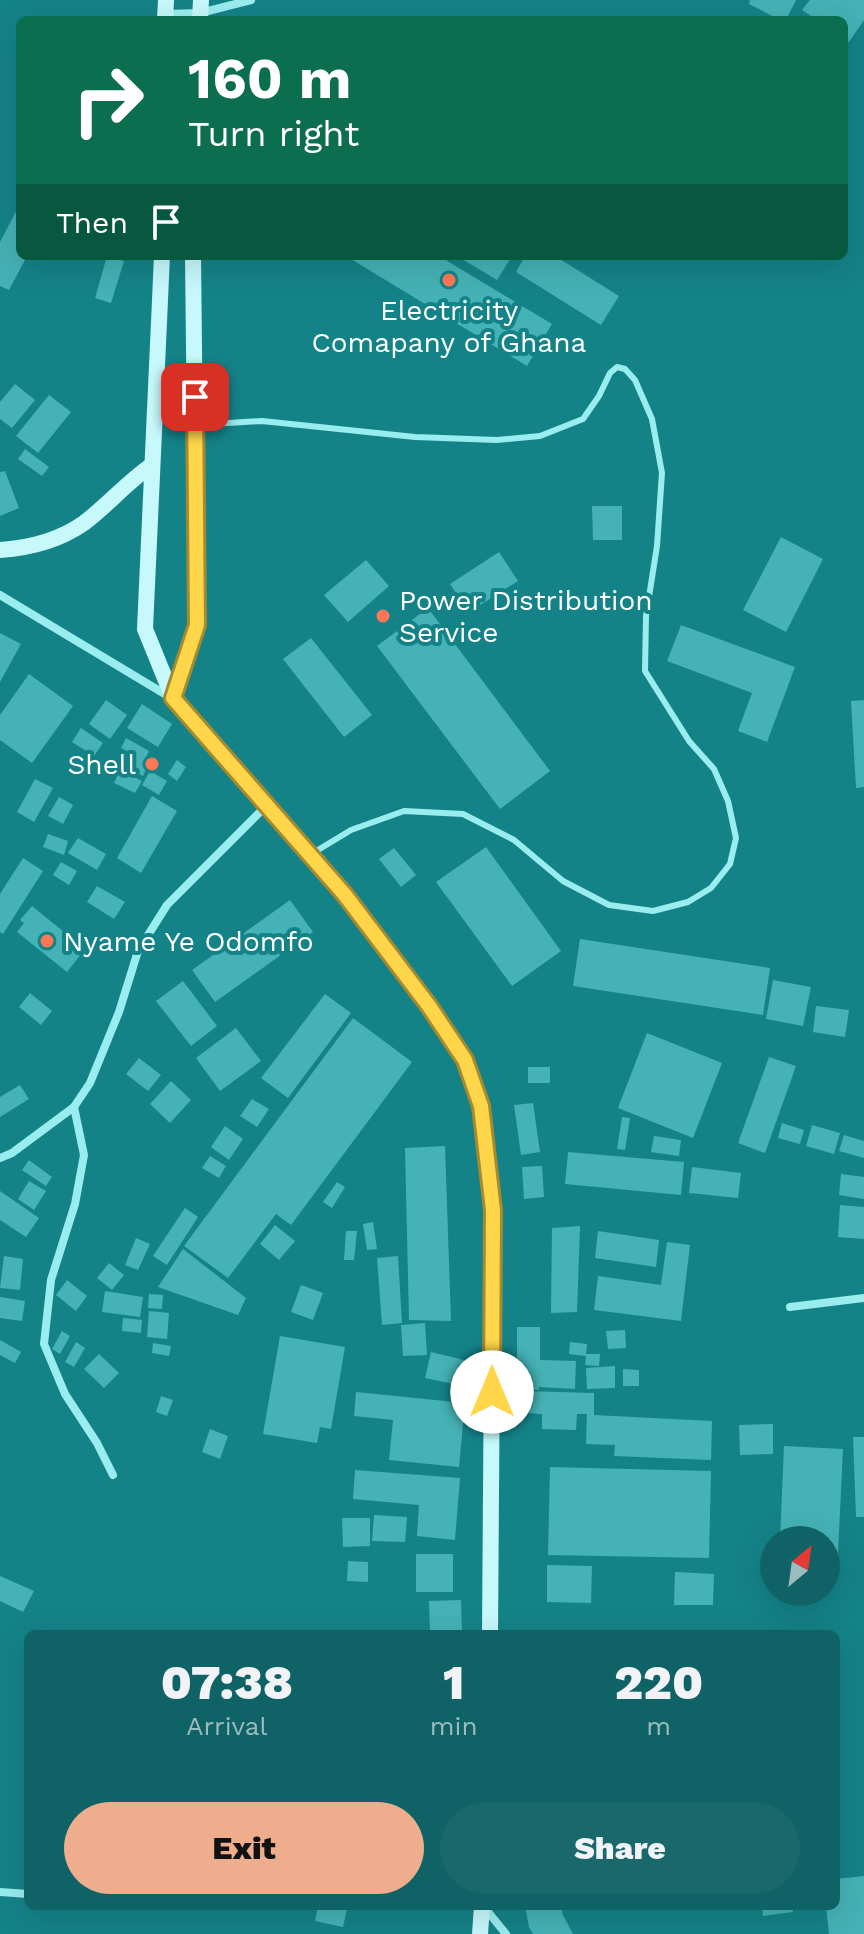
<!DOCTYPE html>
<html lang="en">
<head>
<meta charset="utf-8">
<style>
  :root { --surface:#0f6266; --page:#18686c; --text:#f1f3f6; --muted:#9bbcbf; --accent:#eead8d }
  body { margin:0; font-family:"Work Sans",sans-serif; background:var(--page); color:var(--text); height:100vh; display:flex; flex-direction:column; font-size:30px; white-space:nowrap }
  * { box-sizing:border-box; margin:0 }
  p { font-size:26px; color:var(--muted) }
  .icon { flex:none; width:44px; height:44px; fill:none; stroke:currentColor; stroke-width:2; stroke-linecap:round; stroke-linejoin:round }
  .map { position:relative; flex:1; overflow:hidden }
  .drawer { position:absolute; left:24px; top:1630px; width:816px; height:280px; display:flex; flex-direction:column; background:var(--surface); border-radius:12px; box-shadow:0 8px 32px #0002 }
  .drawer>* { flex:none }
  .guide { position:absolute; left:16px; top:16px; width:832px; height:244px; border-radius:12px; box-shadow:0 8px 32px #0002; background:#0b6e4f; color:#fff; overflow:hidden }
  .needle { width:52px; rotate:29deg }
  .controls { position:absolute; left:760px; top:1526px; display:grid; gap:16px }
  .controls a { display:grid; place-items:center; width:80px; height:80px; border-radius:50%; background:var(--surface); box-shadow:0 8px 32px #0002; font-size:40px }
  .pin { position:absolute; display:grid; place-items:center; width:68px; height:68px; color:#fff; margin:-34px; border-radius:16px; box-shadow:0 4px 12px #0006 }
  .me { position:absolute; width:88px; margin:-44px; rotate:0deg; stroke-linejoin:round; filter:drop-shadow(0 0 6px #0008) }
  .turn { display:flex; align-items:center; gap:28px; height:168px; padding:0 40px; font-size:36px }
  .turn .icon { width:104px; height:104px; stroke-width:2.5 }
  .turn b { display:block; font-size:56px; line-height:68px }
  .then { display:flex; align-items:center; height:76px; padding:0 40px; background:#0003; gap:16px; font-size:30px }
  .eta { display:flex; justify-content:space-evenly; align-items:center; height:136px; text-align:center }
  .eta b { font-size:48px; font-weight:800; line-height:56px }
  .cta { display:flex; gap:16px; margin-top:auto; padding:16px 40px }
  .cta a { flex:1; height:92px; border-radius:48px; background:var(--accent); color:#111; font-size:32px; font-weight:800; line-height:92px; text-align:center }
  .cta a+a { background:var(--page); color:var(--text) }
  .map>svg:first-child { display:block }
  .building { fill:#45b2b5 }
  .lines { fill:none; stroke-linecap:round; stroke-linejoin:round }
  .lane { stroke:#99edef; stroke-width:6 }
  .street { stroke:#99edef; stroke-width:8 }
  .secondary { stroke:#c7f8fb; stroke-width:16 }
  .route-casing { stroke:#a68a30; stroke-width:20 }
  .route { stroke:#ffd54a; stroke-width:14 }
  .poi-dot { fill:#ff7757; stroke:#148388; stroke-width:3 }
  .labels { text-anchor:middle; stroke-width:8; stroke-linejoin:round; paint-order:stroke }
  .poi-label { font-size:28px; fill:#fff; stroke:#148388; text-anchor:start }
</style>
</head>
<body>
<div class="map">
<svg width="864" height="1934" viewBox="0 0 864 1934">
  <rect width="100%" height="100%" fill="#148388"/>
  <!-- building -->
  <g class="building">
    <path d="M750,0H796L786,20H780L749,4Z"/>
    <path d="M810,0H864V20L849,42L844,39V20H817L802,10Z"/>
    <path d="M20,204V256H27L9,290L0,286V242Z"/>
    <path d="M107,256L124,261L111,303L95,298Z"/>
    <path d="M346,256H439L552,324L527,366Z"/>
    <path d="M457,256H512L497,280Z"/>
    <path d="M525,256H555L619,296L601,325L516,272Z"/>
    <path d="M15,384L35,400L12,428L0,419V402Z"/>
    <path d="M49,395L71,412L38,453L16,436Z"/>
    <path d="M25,449L49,467L42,476L18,459Z"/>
    <path d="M5,471L19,508L0,516V472Z"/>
    <path d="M592,506H622V540H593Z"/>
    <path d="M781,537L823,559L786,632L743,610Z"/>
    <path d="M499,552L518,581L469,612L450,584Z"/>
    <path d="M366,560L389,586L348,622L324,595Z"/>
    <path d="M428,608L550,771L500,809L377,646Z"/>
    <path d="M681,625L795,667L767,742L738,731L752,693L667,661Z"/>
    <path d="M0,633L21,644L0,682Z"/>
    <path d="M311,638L372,715L344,737L283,659Z"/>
    <path d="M29,674L73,706L32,763L0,740V715Z"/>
    <path d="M106,700L127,715L110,739L89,724Z"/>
    <path d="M864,700V787L856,788L851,701Z"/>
    <path d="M142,704L172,724L158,747L127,728Z"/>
    <path d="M81,728L103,743L94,756L72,742Z"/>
    <path d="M126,738L149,751L144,761L149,764L143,776L122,765L129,752L121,748Z"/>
    <path d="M177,760L186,767L177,781L168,774Z"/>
    <path d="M120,770L142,781L135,793L114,783Z"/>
    <path d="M150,771L167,781L159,795L142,785Z"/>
    <path d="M35,779L53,788L34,822L17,812Z"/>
    <path d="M152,796L177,811L141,873L117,858Z"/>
    <path d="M59,797L73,805L63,824L48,816Z"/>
    <path d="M48,834L68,841L64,855L43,847Z"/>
    <path d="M78,838L106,854L97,870L68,853Z"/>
    <path d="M486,847L561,951L512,986L436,882Z"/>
    <path d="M394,848L416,875L401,887L379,859Z"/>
    <path d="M23,858L43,871L3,934L0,932V894Z"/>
    <path d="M61,862L77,871L69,885L53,875Z"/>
    <path d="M97,886L125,902L114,919L87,902Z"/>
    <path d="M290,900L313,932L215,1002L192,970Z"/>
    <path d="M32,906L85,949L67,972L17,932L24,923L20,920Z"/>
    <path d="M580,939L770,968L763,1015L573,986Z"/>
    <path d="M773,980L811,987L803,1026L766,1019Z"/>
    <path d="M183,981L217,1026L191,1046L156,1001Z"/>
    <path d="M30,993L52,1011L41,1025L19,1007Z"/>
    <path d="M325,994L351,1013L288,1098L261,1078Z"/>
    <path d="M816,1006L849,1010L845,1037L813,1032Z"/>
    <path d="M353,1018L412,1062L291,1225L276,1214L228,1278L184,1246Z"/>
    <path d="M236,1028L261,1061L220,1091L196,1058Z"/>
    <path d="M647,1033L722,1063L693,1138L618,1108Z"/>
    <path d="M769,1057L796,1066L765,1153L738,1143Z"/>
    <path d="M139,1058L161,1075L148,1091L126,1074Z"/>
    <rect x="528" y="1067" width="22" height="16"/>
    <path d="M171,1081L191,1100L170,1123L150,1104Z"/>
    <path d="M20,1085L29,1099L0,1117V1097Z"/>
    <path d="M252,1099L269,1109L257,1127L240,1116Z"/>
    <path d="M533,1103L540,1152L521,1155L514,1105Z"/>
    <path d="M622,1117L630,1118L625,1150L617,1149Z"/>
    <path d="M782,1123L804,1130L800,1144L778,1138Z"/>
    <path d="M812,1125L840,1133L834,1154L806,1146Z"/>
    <path d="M225,1126L243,1139L229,1160L211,1147Z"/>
    <path d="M844,1135L864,1141V1158L839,1151Z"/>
    <path d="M654,1136L681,1140L679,1156L651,1152Z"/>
    <path d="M445,1146L451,1321L409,1320L405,1148Z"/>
    <path d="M568,1152L684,1162L681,1195L565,1184Z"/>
    <path d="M210,1156L226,1166L219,1178L202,1168Z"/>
    <path d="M29,1160L52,1177L46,1186L22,1170Z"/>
    <path d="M542,1166L544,1197L524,1199L522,1167Z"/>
    <path d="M692,1167L741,1173L738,1198L689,1193Z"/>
    <path d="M841,1174L864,1177V1199L839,1195Z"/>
    <path d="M29,1181L46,1191L34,1210L18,1199Z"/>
    <path d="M337,1182L345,1187L332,1208L323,1202Z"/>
    <path d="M0,1191L39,1218L26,1237L0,1220Z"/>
    <path d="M840,1205L864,1207V1239L838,1237Z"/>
    <path d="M185,1208L198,1217L167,1265L153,1256Z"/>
    <path d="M373,1222L377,1249L367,1250L363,1224Z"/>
    <path d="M275,1225L295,1241L279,1260L260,1244Z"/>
    <path d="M580,1226L577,1312L551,1313L552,1228Z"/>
    <path d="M346,1231H357L354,1260H344Z"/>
    <path d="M598,1231L659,1240L656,1267L595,1258Z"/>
    <path d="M136,1238L150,1244L138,1270L125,1265Z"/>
    <path d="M667,1242L690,1245L681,1321L594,1310L598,1276L661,1285Z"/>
    <path d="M183,1249L246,1298L238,1315L158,1287Z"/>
    <path d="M4,1256L23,1259L20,1290L0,1288Z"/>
    <path d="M398,1256L402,1323L382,1325L377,1258Z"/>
    <path d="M109,1263L124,1275L112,1290L97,1278Z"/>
    <path d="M67,1280L87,1296L76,1311L56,1295Z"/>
    <path d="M301,1285L323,1293L313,1320L291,1312Z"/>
    <path d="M105,1291L143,1297L140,1317L102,1312Z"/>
    <path d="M149,1294L163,1295L162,1309L148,1308Z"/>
    <path d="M0,1297L25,1301L22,1321L0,1318Z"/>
    <path d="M149,1311L169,1313L167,1339L147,1337Z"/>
    <path d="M123,1318L142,1320L141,1333L122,1331Z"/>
    <path d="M425,1323L427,1355L403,1356L401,1325Z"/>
    <path d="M517,1327H540V1360L576,1361L575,1389L539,1387V1390L517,1389Z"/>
    <path d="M625,1330L626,1348L608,1349L606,1331Z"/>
    <path d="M62,1331L70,1336L60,1354L52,1349Z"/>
    <path d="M280,1336L345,1347L331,1429L320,1427L317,1443L263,1434Z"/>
    <path d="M0,1340L21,1352L15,1363L0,1355Z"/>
    <path d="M76,1342L85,1348L74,1367L65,1362Z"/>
    <path d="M570,1342L587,1344L586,1354H600L599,1366L585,1365L586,1356L569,1354Z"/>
    <path d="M153,1343L171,1346L169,1356L152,1353Z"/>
    <path d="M431,1352L468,1361L463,1386L425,1378Z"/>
    <path d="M99,1354L119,1373L104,1388L84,1369Z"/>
    <path d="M615,1366V1388L587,1389L586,1368Z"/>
    <path d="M623,1369L639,1370V1386H623Z"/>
    <path d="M524,1391L594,1393V1415L712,1421L711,1460L614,1456L615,1445L586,1444L587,1414H577L576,1430L542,1429V1414L524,1413Z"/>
    <path d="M356,1392L465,1403L459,1467L389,1460L393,1420L354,1416Z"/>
    <path d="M161,1396L173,1400L167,1416L156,1412Z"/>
    <path d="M773,1424V1454L740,1455L739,1425Z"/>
    <path d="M210,1429L228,1436L220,1459L202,1452Z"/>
    <path d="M853,1437H864V1517H856Z"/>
    <path d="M784,1446L843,1449L837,1574H826V1540H780Z"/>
    <path d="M550,1467L711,1471L709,1558L548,1555Z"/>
    <path d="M355,1470L460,1478L455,1540L417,1536L419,1505L353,1499Z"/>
    <path d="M374,1515L407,1517L405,1542L372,1541Z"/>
    <path d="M342,1518H370V1546L343,1547Z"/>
    <rect x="416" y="1554" width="37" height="38"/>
    <path d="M348,1561L368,1562V1582L347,1581Z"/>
    <path d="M547,1565L592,1566L591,1603L547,1602Z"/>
    <path d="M675,1572L714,1574L713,1605H674Z"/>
    <path d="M0,1576L34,1591L23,1612L0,1601Z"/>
    <path d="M461,1600L462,1634H430L429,1601Z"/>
    <path d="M864,1876V1934H829L826,1906H836V1879Z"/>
    <path d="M318,1906H333L347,1909L343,1927L315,1921Z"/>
    <path d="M525,1906H561L563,1915L573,1934H533L529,1927Z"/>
    <path d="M762,1906H792L793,1912L763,1916Z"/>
  </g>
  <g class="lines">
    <!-- lane -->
    <path class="lane" d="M196,425L262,421L415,437L497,440L540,436L583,419L599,396L610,373L617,367L625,369L635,380L652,419L662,473L657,546L646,616L645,671L689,741L714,769L728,801L736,838L730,864L711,888L688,902L653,911L609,905L563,881L514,840L463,814L404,811L351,830L313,853"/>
    <!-- street -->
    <g class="street">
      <path d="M165,14L200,13L251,0"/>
      <path d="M0,595L168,696"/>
      <path d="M74,1107L84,1155L75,1204L51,1280L44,1344L65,1394L97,1443L113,1475"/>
      <path d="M0,1158L12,1153L74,1107L90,1083L119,1012L138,951L167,905L266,806"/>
      <path d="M790,1307L864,1298"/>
      <path d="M0,1892L28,1894"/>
      <path d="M484,1907L506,1934"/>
    </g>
    <!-- secondary -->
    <g class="secondary">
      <path d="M165,20L166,0"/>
      <path d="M200,20L201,0"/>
      <path d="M162,256L145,629L173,698L345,895L429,1006L465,1060L481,1106L493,1210L490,1634"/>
      <path d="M0,550C29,548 60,540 84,523C108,505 127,482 152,465"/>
      <path d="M173,698L197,625L193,256"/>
      <path d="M480,1934L482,1906"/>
    </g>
  </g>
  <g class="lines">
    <!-- route casing -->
    <g class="route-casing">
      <path id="route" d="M195,397L197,625L173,698L345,895L429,1006L465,1060L481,1106L493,1210L492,1392"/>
    </g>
    <!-- route -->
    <use href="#route" class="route"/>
  </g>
  <!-- markers -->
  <g class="poi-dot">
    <circle cx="449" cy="280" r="8"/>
    <circle cx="383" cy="616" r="8"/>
    <circle cx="152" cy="764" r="8"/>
    <circle cx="47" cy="941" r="8"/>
  </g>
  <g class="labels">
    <!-- poi labels -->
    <g class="poi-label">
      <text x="449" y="320" text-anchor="middle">Electricity<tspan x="449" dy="32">Comapany of Ghana</tspan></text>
      <text x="399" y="610">Power Distribution<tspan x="399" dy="32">Service</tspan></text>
      <text x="136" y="774" text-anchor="end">Shell</text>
      <text x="63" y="951">Nyame Ye Odomfo</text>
    </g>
  </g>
</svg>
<div class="controls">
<a><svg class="needle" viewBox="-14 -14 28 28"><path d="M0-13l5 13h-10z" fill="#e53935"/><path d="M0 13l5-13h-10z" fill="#9bbcbf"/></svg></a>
</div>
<div class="pin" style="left:195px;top:397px;background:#d93025"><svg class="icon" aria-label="arrive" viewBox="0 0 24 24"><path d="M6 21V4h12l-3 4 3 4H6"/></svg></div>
<svg class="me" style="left:492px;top:1392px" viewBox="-20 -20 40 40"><circle r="19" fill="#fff"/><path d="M0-13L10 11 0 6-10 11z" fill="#ffd54a"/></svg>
<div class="guide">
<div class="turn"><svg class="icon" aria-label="right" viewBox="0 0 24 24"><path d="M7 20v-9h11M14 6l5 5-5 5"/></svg><div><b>160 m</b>Turn right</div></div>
<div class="then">Then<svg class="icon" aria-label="arrive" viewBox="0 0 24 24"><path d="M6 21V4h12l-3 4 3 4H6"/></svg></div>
</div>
<section class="drawer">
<div class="eta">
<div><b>07:38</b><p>Arrival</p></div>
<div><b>1</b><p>min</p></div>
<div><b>220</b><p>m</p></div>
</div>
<div class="cta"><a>Exit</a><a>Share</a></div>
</section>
</div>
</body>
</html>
